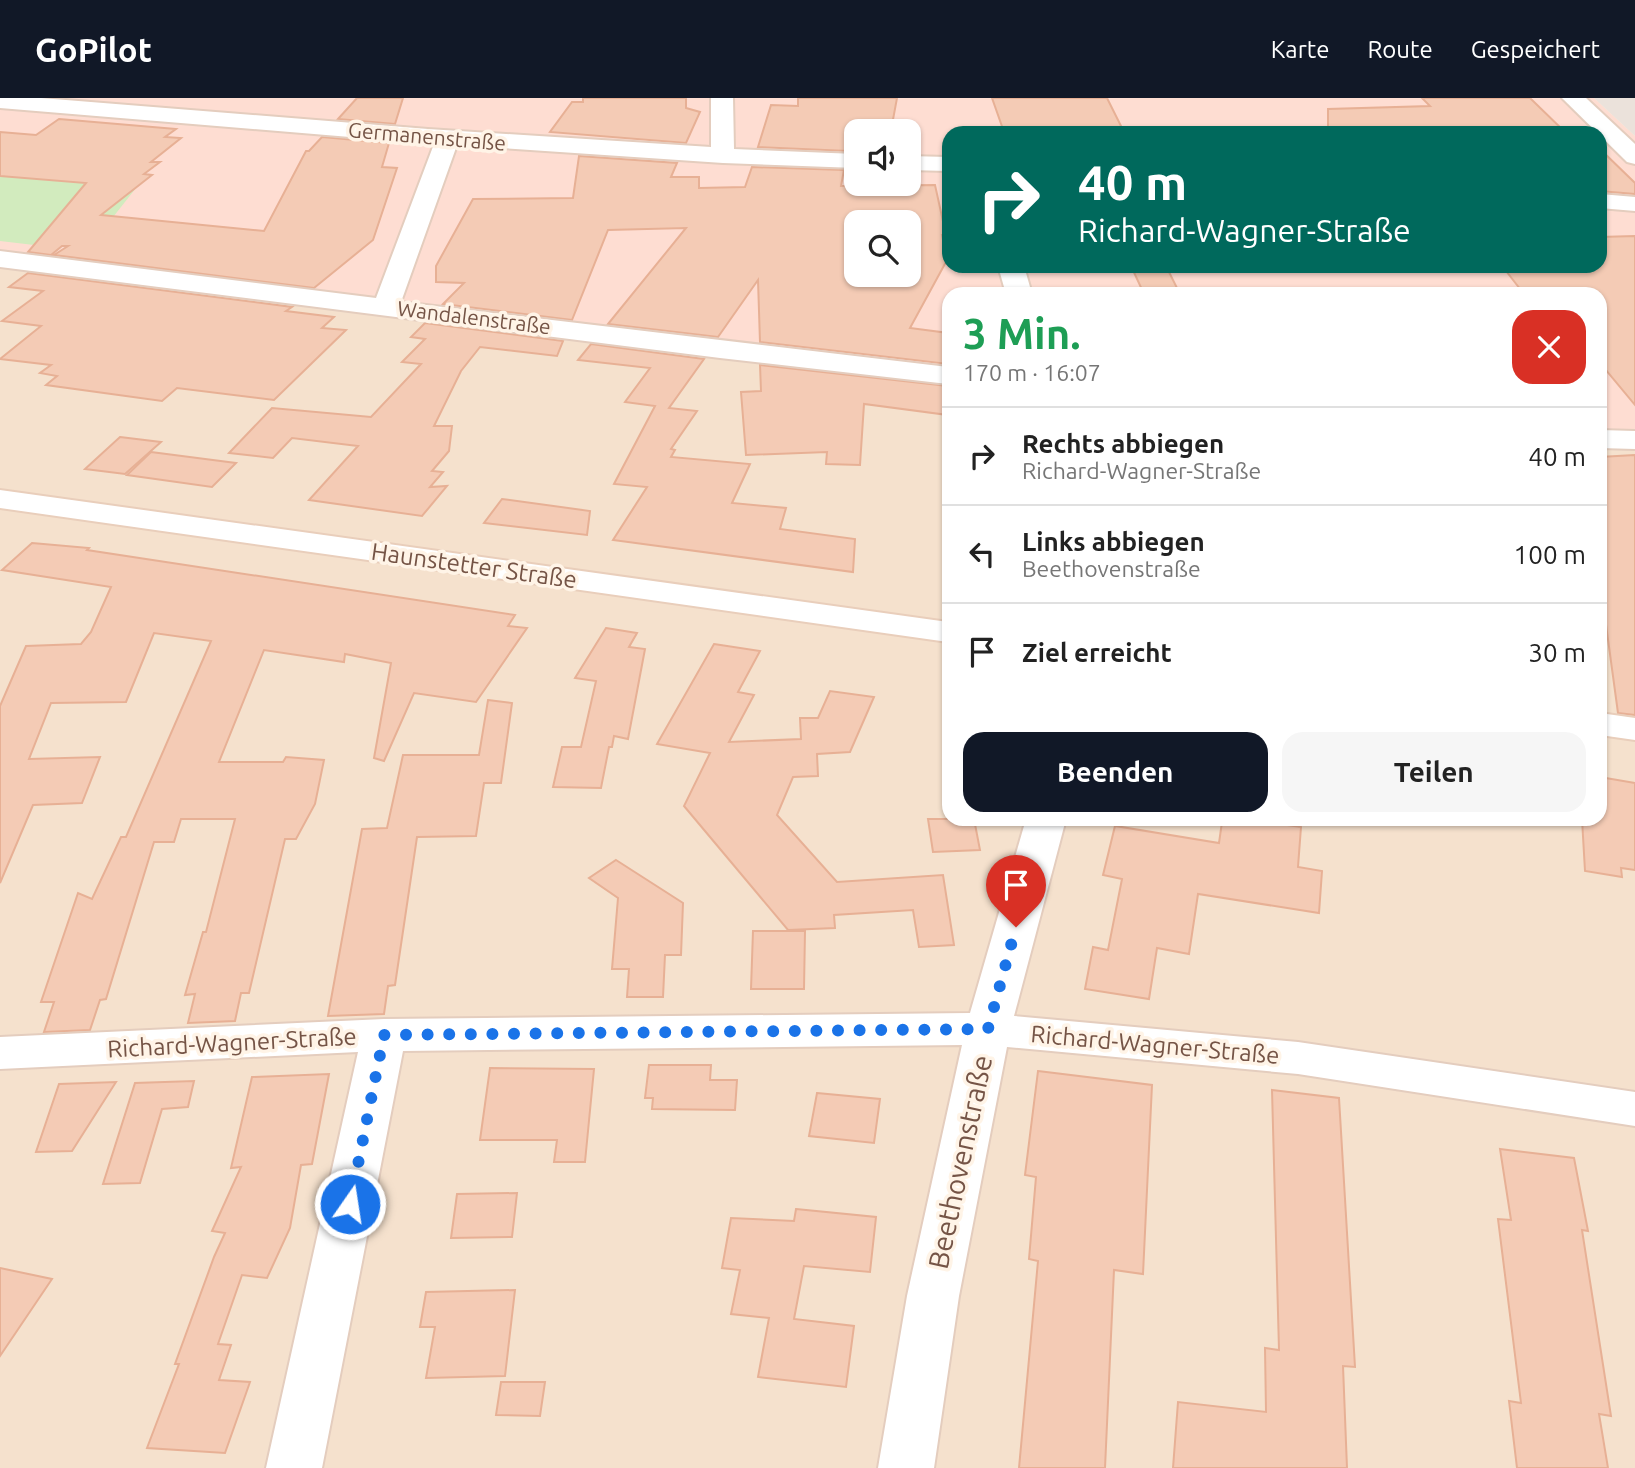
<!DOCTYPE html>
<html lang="de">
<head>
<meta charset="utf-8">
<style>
  :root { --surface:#fff; --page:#f6f6f6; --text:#222; --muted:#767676; --line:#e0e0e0; --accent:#111827 }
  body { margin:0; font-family:Ubuntu,sans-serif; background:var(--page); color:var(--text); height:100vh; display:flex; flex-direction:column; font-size:26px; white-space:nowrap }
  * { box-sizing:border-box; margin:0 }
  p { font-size:23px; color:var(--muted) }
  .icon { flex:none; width:38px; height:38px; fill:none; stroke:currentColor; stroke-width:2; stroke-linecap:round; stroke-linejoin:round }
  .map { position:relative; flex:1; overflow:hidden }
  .panel { position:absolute; left:942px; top:189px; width:665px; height:539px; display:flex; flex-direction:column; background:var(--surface); border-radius:21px; box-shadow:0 2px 5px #0004 }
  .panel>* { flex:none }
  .hud { position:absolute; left:942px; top:28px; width:665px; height:147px; border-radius:21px; box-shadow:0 2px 5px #0004; background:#00695c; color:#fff; overflow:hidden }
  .tools { position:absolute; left:844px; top:21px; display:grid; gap:14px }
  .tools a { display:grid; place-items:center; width:77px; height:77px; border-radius:14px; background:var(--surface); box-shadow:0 2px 5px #0004; font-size:35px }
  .pin { position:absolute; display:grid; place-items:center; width:60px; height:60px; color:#fff; margin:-72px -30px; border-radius:50% 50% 50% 0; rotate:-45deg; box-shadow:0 0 7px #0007 }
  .pin .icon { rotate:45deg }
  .me { position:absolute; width:77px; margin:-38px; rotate:13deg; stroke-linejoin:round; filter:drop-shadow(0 0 5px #0008) }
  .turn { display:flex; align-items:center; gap:24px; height:147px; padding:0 21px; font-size:32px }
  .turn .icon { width:91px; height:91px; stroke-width:2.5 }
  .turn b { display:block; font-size:49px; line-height:60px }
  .round { display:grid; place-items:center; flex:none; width:74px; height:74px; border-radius:21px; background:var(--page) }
  .head { display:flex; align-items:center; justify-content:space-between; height:119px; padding:0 21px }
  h1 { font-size:42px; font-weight:700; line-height:52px; color:#1e9e55 }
  .button { display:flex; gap:14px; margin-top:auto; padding:14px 21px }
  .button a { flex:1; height:80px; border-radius:21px; background:var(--accent); color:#fff; font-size:28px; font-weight:700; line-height:80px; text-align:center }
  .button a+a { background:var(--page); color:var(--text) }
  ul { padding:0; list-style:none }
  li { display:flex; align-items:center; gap:21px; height:98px; padding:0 21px; border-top:2px solid var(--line) }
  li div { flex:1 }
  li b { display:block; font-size:26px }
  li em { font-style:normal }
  header { display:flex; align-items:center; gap:42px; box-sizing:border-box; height:98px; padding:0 35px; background:var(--accent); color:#fff }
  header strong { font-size:33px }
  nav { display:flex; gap:38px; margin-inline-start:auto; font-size:24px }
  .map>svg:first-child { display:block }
  .residential { fill:#f5e1cd }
  .commercial { fill:#feddd2; fill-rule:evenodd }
  .industrial { fill:#ebe2db }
  .green { fill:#d2ebbe }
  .building { fill:#f4cbb5; stroke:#e7b095; stroke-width:2; fill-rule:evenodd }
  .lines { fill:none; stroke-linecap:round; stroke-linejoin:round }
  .street-casing { stroke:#e4cdbe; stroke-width:4 }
  .secondary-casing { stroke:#e9cebb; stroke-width:4 }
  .street { fill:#fff; fill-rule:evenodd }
  .secondary { fill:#fff; fill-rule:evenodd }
  .route { stroke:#1a73e8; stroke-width:12; stroke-dasharray:0 21.6 }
  .labels { text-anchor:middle; stroke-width:7; stroke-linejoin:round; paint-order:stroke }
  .far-street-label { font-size:21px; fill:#755446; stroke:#fff4e7 }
  .street-label { font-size:24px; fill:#755446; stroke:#fff4e7 }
  .near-street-label { font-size:28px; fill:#755446; stroke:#fff4e7 }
</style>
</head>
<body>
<header>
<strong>GoPilot</strong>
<nav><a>Karte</a><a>Route</a><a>Gespeichert</a></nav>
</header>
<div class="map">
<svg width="1635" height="1370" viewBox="0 0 1635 1370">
  <rect width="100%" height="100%" fill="#fdf0df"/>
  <!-- residential -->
  <path class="residential" d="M0,165L948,280V721H1600V334H1635V1370H0Z"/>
  <!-- commercial -->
  <path class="commercial" d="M0,0H1594L1635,38V334H1600V196H948V280L0,165ZM856,33H908V86H856ZM948,35H1600V168H948ZM856,124H908V177H856Z"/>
  <!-- industrial -->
  <path class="industrial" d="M1594,0H1635V38Z"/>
  <!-- green -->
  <path class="green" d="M0,67L44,82L136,90L102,133L34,147L0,143Z"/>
  <!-- building -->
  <g class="building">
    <path d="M357,0H403L395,26L338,21Z"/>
    <path d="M583,0H686V10L700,14L686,45L550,34L572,4H583Z"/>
    <path d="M798,0H897L892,27L854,25L848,53L758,49L771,7L798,8Z"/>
    <path d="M992,0H1107L1123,32L1004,34Z"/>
    <path d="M1422,0H1530L1566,35H1328V11L1430,8Z"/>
    <path d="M59,21L176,31L165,39L181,40L151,64H160L144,76L152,77L101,117L264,133L306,53H309L322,39L389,45L382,69L397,70L373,142L314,190L54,157L68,148H62L51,157L28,154L86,85L0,78V34L36,37Z"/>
    <path d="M1600,51L1635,85V96L1600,93Z"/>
    <path d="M579,58L677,65L671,79H699V90L745,89L752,69L844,72L841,88L935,87L946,137H942L947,162L910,230L948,235V266L760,244L758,182L718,239L608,226L686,130L608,132L572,222L443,206L464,185L436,184V168L473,101L573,100ZM856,124H908V181L856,177Z"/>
    <path d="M1635,138V307L1600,265V196H1524L1503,169L1600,168V139Z"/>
    <path d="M1131,168H1166L1179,194L1144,196Z"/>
    <path d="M28,175L292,209L286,213L334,219L322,230L346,232L274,302L177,290L162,303L46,287L57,278L40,275L51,267L0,261L41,228L2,223L43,193L9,189Z"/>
    <path d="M425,225L563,243L557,258L480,249L461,273L434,328H452L449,353L432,373L443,374L430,389L447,388L422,418L309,402L358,348L292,340L273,360L229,355L272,310L371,319L421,266L402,264L425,241L411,239Z"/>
    <path d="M591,246L704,261L669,310L697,313L671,351L675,352L671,359L750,366L732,405L786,410L780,431L855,441L853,474L613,442L647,389L614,386L655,308L625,304L650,270L578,262Z"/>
    <path d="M760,267L948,288V317L864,306L860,367L826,366L827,354L746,357L741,294L761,293Z"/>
    <path d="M120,339L161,344L125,376L85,371Z"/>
    <path d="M151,354L236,365L212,389L127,377Z"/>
    <path d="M1635,357V617L1618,615L1602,497H1600V359Z"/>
    <path d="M502,401L590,413L587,437L484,425Z"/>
    <path d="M32,445L89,450L87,452L515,517L508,528L527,530L476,604L414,595L384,663L374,660L391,565L345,556L344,564L264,552L219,664H283L286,659L324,662L315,706L296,741H285L249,895H241L235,923L188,925L195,896L185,897L203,834H206L235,721H181L174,744H154L106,901L100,902L90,932L44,934L54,904H41L78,795L92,801L121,739H126L211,543L154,535L126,604L51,605L29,661L100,659L82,705L33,707L0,785V608L26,548L81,546L91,534L111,489L2,472Z"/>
    <path d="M606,530L637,535L629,549L645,551L628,641L614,638L612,649H609L601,690L553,689L562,649H581L596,583L575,580Z"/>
    <path d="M714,546L760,553L738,594L754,597L729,644L801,641L800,620H818L830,593L874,599L850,654L817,656L818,678L793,679L777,717L837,784L943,777L954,847L919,849L913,812L834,817L835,830L788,832L684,708L710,655L657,646Z"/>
    <path d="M488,602L512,605L501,685H484L476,738L417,739L395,887L388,888L384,916L328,918L362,731L387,730L403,657H479Z"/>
    <path d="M1600,679L1635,685V772L1621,770L1622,779L1585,773L1582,721H1600Z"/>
    <path d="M928,721H974L980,752L933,754Z"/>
    <path d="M1246,721L1301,729L1298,769L1322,773L1319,815L1198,796L1189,856L1157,850L1149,901L1085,891L1093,849L1108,852L1122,781L1103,777L1115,728L1219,745L1222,724L1244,727Z"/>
    <path d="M616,762L683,805L681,857H665L663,899H627L629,871H612L618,800L589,780Z"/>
    <path d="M753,833H805L804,891H751Z"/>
    <path d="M649,967H711L710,982H737L735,1012L652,1011L653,1000H645Z"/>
    <path d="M490,970L594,971L585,1064H554L557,1042H480Z"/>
    <path d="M1038,973L1152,987L1143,1176L1114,1172L1105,1370H1019L1038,1163L1029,1161L1036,1079L1025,1077Z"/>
    <path d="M329,976L312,1066L301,1067L290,1130L267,1180L242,1177L218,1246L231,1247L219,1282L250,1284L225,1355L147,1350L179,1266H175L214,1159L225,1135L212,1133L241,1069L231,1070L252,979Z"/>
    <path d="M194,983L188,1009L162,1011L140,1085L103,1086L135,985Z"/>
    <path d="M116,984L72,1053L36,1054L59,986Z"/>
    <path d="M1272,992L1339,1000L1355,1269L1343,1268L1347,1370H1173L1178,1304L1266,1314L1265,1250L1279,1252Z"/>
    <path d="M817,995L880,1001L874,1045L809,1038Z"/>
    <path d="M1500,1051L1574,1060L1588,1133L1582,1132L1611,1318L1599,1316L1608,1370H1517L1509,1303L1521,1305L1498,1121L1511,1122Z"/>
    <path d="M517,1095L512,1139L451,1140L457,1096Z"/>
    <path d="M796,1111L876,1119L870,1174L804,1168L794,1221L854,1228L846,1289L758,1279L769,1220L731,1216L740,1172L722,1170L731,1120L794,1123Z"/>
    <path d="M0,1170L52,1181L0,1258Z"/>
    <path d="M515,1192L505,1278L426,1280L435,1229H420L426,1194Z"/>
    <path d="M501,1284H545L540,1318L496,1317Z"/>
  </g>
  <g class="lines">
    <!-- street casing -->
    <g class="street-casing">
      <g id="street">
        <path d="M0,0H41L428,31L711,49V0H733L734,51L856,56V70L723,65L457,47L401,204L948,269V286L720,260L0,169V153L376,200L434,46L0,10Z"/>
        <path d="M1562,0H1586L1635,46V66L1627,64Z"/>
        <path d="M908,58L948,59V73L908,72Z"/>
        <path d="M1600,96L1635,99V113L1600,110Z"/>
        <path d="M998,168H1024L1032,196H1006Z"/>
        <path d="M1600,332L1635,333V351L1600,350Z"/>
        <path d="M1026,721H1066L1014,918L1298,944L1635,994V1028L1298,976L1007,949L959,1198L934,1370H878L907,1198L962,947L403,953L322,1370H266L358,954L0,971V939L384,921L970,915Z"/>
      </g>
    </g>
    <!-- secondary casing -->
    <g class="secondary-casing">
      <g id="secondary">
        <path d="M0,392L948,524V544L0,410Z"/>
        <path d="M1600,615L1635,620V642L1600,637Z"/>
      </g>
    </g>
    <!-- street -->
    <use href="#street" class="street"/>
    <!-- secondary -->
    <use href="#secondary" class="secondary"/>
  </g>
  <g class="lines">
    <!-- route -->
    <path class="route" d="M350,1106L384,937L988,931L1016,829"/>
  </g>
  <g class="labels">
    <!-- far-street labels -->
    <g class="far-street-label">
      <text transform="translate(427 39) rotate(5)" y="7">Germanenstraße</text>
      <text transform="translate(474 220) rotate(7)" y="7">Wandalenstraße</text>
    </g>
    <!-- street labels -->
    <g class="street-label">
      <text transform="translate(474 468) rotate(8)" y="8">Haunstetter Straße</text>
      <text transform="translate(232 945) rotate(-3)" y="8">Richard-Wagner-Straße</text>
      <text transform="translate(1155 947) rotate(5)" y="8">Richard-Wagner-Straße</text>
    </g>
    <!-- near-street labels -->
    <g class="near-street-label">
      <text transform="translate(960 1064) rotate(-78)" y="10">Beethovenstraße</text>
    </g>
  </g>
</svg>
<div class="tools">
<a><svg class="icon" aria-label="sound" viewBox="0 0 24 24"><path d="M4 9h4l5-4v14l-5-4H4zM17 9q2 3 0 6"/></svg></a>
<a><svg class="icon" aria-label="search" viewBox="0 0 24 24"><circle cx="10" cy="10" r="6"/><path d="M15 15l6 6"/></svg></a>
</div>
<div class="pin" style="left:1016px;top:829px;background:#d93025"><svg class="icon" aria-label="arrive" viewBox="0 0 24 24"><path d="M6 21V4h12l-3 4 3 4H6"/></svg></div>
<svg class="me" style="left:350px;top:1106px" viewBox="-20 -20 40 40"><circle r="17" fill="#1a73e8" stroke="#fff" stroke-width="3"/><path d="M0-11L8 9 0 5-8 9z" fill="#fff"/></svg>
<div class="hud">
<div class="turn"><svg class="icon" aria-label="right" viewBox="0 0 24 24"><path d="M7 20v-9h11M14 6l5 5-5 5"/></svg><div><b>40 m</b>Richard-Wagner-Straße</div></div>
</div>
<section class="panel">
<div class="head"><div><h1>3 Min.</h1><p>170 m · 16:07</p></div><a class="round" style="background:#d93025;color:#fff"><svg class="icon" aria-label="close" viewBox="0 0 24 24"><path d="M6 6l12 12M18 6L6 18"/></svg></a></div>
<ul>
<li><svg class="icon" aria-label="right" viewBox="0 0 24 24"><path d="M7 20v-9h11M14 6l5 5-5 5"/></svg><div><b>Rechts abbiegen</b><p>Richard-Wagner-Straße</p></div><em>40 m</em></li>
<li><svg class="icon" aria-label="left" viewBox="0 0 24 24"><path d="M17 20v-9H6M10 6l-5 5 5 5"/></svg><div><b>Links abbiegen</b><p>Beethovenstraße</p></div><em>100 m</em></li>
<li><svg class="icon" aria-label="arrive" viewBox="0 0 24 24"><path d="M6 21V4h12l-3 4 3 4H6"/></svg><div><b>Ziel erreicht</b></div><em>30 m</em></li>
</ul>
<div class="button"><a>Beenden</a><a>Teilen</a></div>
</section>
</div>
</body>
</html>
